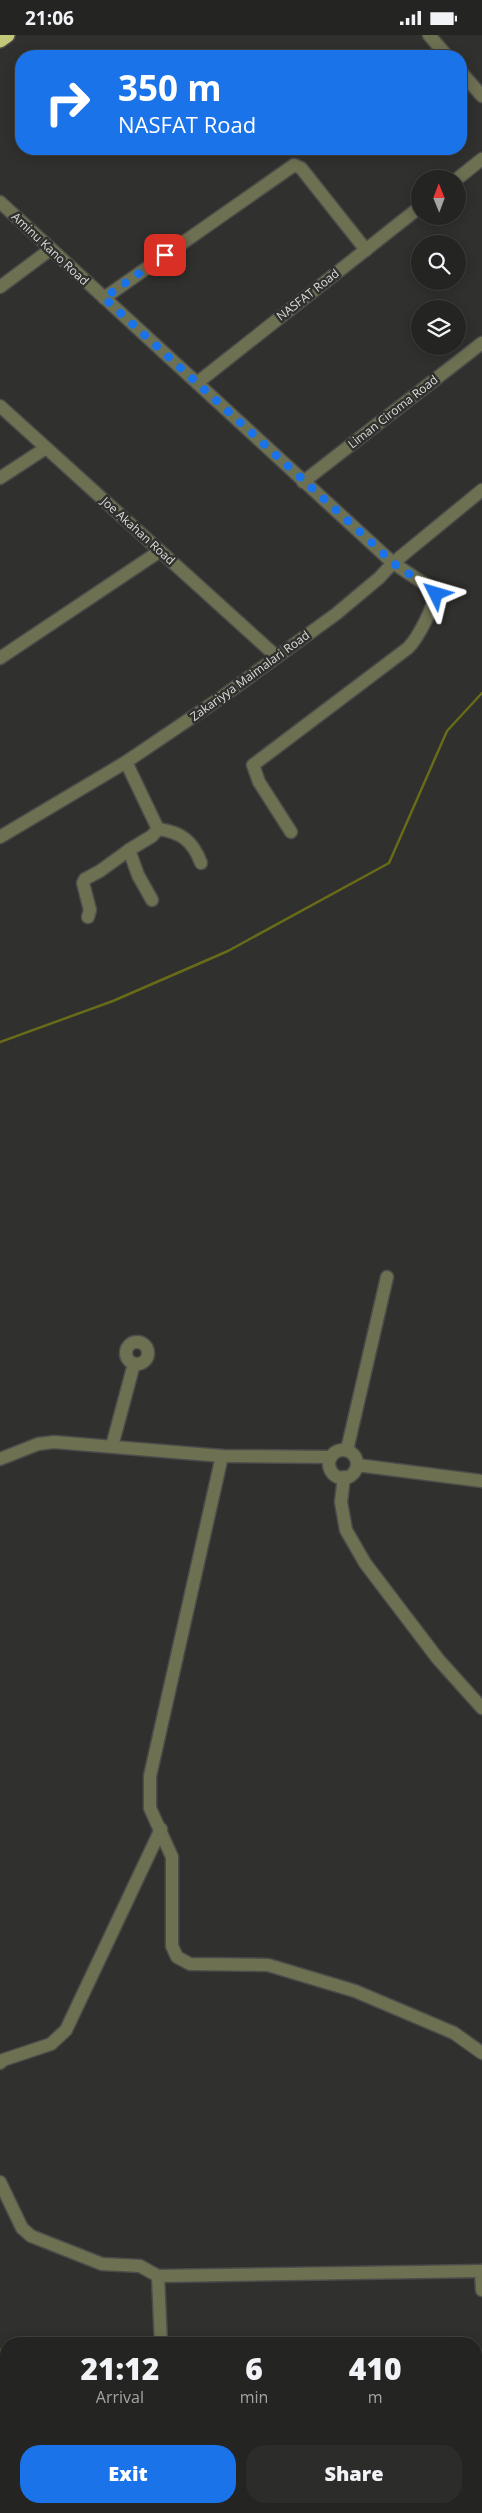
<!DOCTYPE html>
<html lang="en">
<head>
<meta charset="utf-8">
<style>
  :root { --surface:#242522; --page:#2c2d2a; --text:#f1f3f6; --muted:#a3a5a5; --line:#414240; --accent:#1a73e8 }
  body { margin:0; font-family:"Open Sans",sans-serif; background:var(--page); color:var(--text); height:100vh; display:flex; flex-direction:column; font-size:19px; white-space:nowrap }
  * { box-sizing:border-box; margin:0 }
  p { font-size:16px; color:var(--muted) }
  .icon { flex:none; width:28px; height:28px; fill:none; stroke:currentColor; stroke-width:2; stroke-linecap:round; stroke-linejoin:round }
  .map { position:relative; flex:1; overflow:hidden }
  .drawer { position:absolute; left:0px; top:2302px; width:482px; height:176px; display:flex; flex-direction:column; background:var(--surface); border-radius:20px 20px 0 0; box-shadow:0 2px 12px #0003,0 0 0 1px var(--line) }
  .drawer>* { flex:none }
  .guide { position:absolute; left:15px; top:15px; width:452px; height:105px; border-radius:20px; box-shadow:0 2px 12px #0003,0 0 0 1px var(--line); background:#1a73e8; color:#fff; overflow:hidden }
  .needle { width:32px; rotate:359deg }
  .buttons { position:absolute; left:411px; top:135px; display:grid; gap:10px }
  .buttons a { display:grid; place-items:center; width:55px; height:55px; border-radius:50%; background:var(--surface); box-shadow:0 2px 12px #0003,0 0 0 1px var(--line); font-size:25px }
  .pin { position:absolute; display:grid; place-items:center; width:42px; height:42px; color:#fff; margin:-21px; border-radius:10px; box-shadow:0 2px 8px #0006 }
  .me { position:absolute; width:55px; margin:-28px; rotate:310deg; stroke-linejoin:round; filter:drop-shadow(0 0 4px #0008) }
  .turn { display:flex; align-items:center; gap:18px; height:105px; padding:0 20px; font-size:22px }
  .turn .icon { width:65px; height:65px; stroke-width:2.5 }
  .turn b { display:block; font-size:35px; line-height:42px }
  .eta { display:flex; justify-content:space-evenly; align-items:center; height:85px; text-align:center }
  .eta b { font-size:30px; font-weight:800; line-height:35px }
  .button { display:flex; gap:10px; margin-top:auto; padding:10px 20px }
  .button a { flex:1; height:58px; border-radius:20px; background:var(--accent); color:#fff; font-size:20px; font-weight:800; line-height:58px; text-align:center }
  .button a+a { background:var(--page); color:var(--text) }
  .status { display:flex; justify-content:space-between; align-items:center; height:35px; padding:0 25px; background:var(--surface); direction:ltr }
  .status svg { height:14px; fill:currentColor }
  .map>svg:first-child { display:block }
  .lines { fill:none; stroke-linecap:round; stroke-linejoin:round }
  .stream { stroke:#686b18; stroke-width:2.5 }
  .minor-casing { stroke:#4c4c4a; stroke-width:15 }
  .highway-casing { stroke:#4c4c4a; stroke-width:18 }
  .minor { stroke:#6e7052; stroke-width:12 }
  .highway { stroke:#c3c879; stroke-width:15 }
  .route { stroke:#1a73e8; stroke-width:9; stroke-dasharray:0 16.2 }
  .labels { text-anchor:middle; stroke-width:5; stroke-linejoin:round; paint-order:stroke }
  .street-label { font-size:12px; fill:#dcdcda; stroke:#30312e }
</style>
</head>
<body>
<div class="status"><b>21:06</b><svg viewBox="0 0 49 12"><path d="M0 12V9h3v3zM5 12V6h3v6zM10 12V3h3v9zM15 12V0h3v12zM26 1h20v11H26zM47 4h2v5h-2z"/></svg></div>
<div class="map">
<svg width="482" height="2478" viewBox="0 0 482 2478">
  <rect width="100%" height="100%" fill="#30312e"/>
  <g class="lines">
    <!-- stream -->
    <g class="stream">
      <path d="M0,1007L113,966L228,916L389,828L447,696L482,658"/>
      <path d="M0,2315L6,2314"/>
    </g>
    <!-- minor casing -->
    <g class="minor-casing">
      <g id="minor">
        <path d="M429,0L447,21"/>
        <path d="M461,37L482,61"/>
        <path d="M457,144L482,124"/>
        <path d="M0,167L393,528L434,555C438,567 417,604 408,613L253,730L259,747L291,797"/>
        <path d="M0,252L51,214"/>
        <path d="M104,263L294,130L301,133L366,215"/>
        <path d="M197,348L420,172"/>
        <path d="M0,371L276,621"/>
        <path d="M0,443L46,413"/>
        <path d="M303,447L482,308"/>
        <path d="M0,623L160,516"/>
        <path d="M126,727L158,794L152,801L129,815"/>
        <path d="M158,794C181,797 193,806 201,828"/>
        <path d="M0,802L126,727L219,664L336,579L379,543L393,528L482,455"/>
        <path d="M88,882L90,875L83,848L85,844L100,836L129,815L138,840L152,865"/>
        <circle cx="137" cy="1318" r="11"/>
        <path d="M112,1411L134,1329"/>
        <path d="M347,1415L387,1242"/>
        <circle cx="343" cy="1429" r="14"/>
        <path d="M222,1421L150,1741V1773L172,1822V1911L177,1922L190,1929L268,1930L355,1956L454,1998L482,2018"/>
        <path d="M0,1424L38,1409L54,1407L222,1421L331,1422"/>
        <path d="M357,1430L482,1446"/>
        <path d="M344,1442L341,1467L346,1495L365,1528L438,1624L482,1673"/>
        <path d="M0,2028L3,2025L51,2009L66,1995L161,1794"/>
        <path d="M0,2147L22,2193L31,2201L102,2229L140,2231L158,2241"/>
        <path d="M481,2236L482,2255"/>
        <path d="M161,2309L158,2241L482,2236"/>
        <path d="M0,2430H6"/>
        <path d="M168,2472V2478"/>
      </g>
    </g>
    <!-- highway casing -->
    <g class="highway-casing">
      <path id="highway" d="M0,5L7,0"/>
    </g>
    <!-- minor -->
    <use href="#minor" class="minor"/>
    <!-- highway -->
    <use href="#highway" class="highway"/>
  </g>
  <g class="lines">
    <!-- route -->
    <path class="route" d="M165,220L104,263L368,504L393,528L434,556L436,559"/>
  </g>
  <g class="labels">
    <!-- street labels -->
    <g class="street-label">
      <text transform="translate(50 214) rotate(43)" y="4">Aminu Kano Road</text>
      <text transform="translate(308 260) rotate(-38)" y="4">NASFAT Road</text>
      <text transform="translate(393 377) rotate(-38)" y="4">Liman Ciroma Road</text>
      <text transform="translate(138 496) rotate(42)" y="4">Joe Akahan Road</text>
      <text transform="translate(250 641) rotate(-36)" y="4">Zakariyya Maimalari Road</text>
    </g>
  </g>
</svg>
<div class="buttons">
<a><svg class="needle" viewBox="-14 -14 28 28"><path d="M0-13l5 13h-10z" fill="#e53935"/><path d="M0 13l5-13h-10z" fill="#a3a5a5"/></svg></a>
<a><svg class="icon" aria-label="search" viewBox="0 0 24 24"><circle cx="10" cy="10" r="6"/><path d="M15 15l6 6"/></svg></a>
<a><svg class="icon" aria-label="layers" viewBox="0 0 24 24"><path d="M12 4l9 5-9 5-9-5zM3 14l9 5 9-5"/></svg></a>
</div>
<div class="pin" style="left:165px;top:220px;background:#d93025"><svg class="icon" aria-label="arrive" viewBox="0 0 24 24"><path d="M6 21V4h12l-3 4 3 4H6"/></svg></div>
<svg class="me" style="left:436px;top:559px" viewBox="-20 -20 40 40"><path d="M0-17L14 15 0 8-14 15z" fill="#1a73e8" stroke="#fff" stroke-width="4"/></svg>
<div class="guide">
<div class="turn"><svg class="icon" aria-label="right" viewBox="0 0 24 24"><path d="M7 20v-9h11M14 6l5 5-5 5"/></svg><div><b>350 m</b>NASFAT Road</div></div>
</div>
<section class="drawer">
<div class="eta">
<div><b>21:12</b><p>Arrival</p></div>
<div><b>6</b><p>min</p></div>
<div><b>410</b><p>m</p></div>
</div>
<div class="button"><a>Exit</a><a>Share</a></div>
</section>
</div>
</body>
</html>
